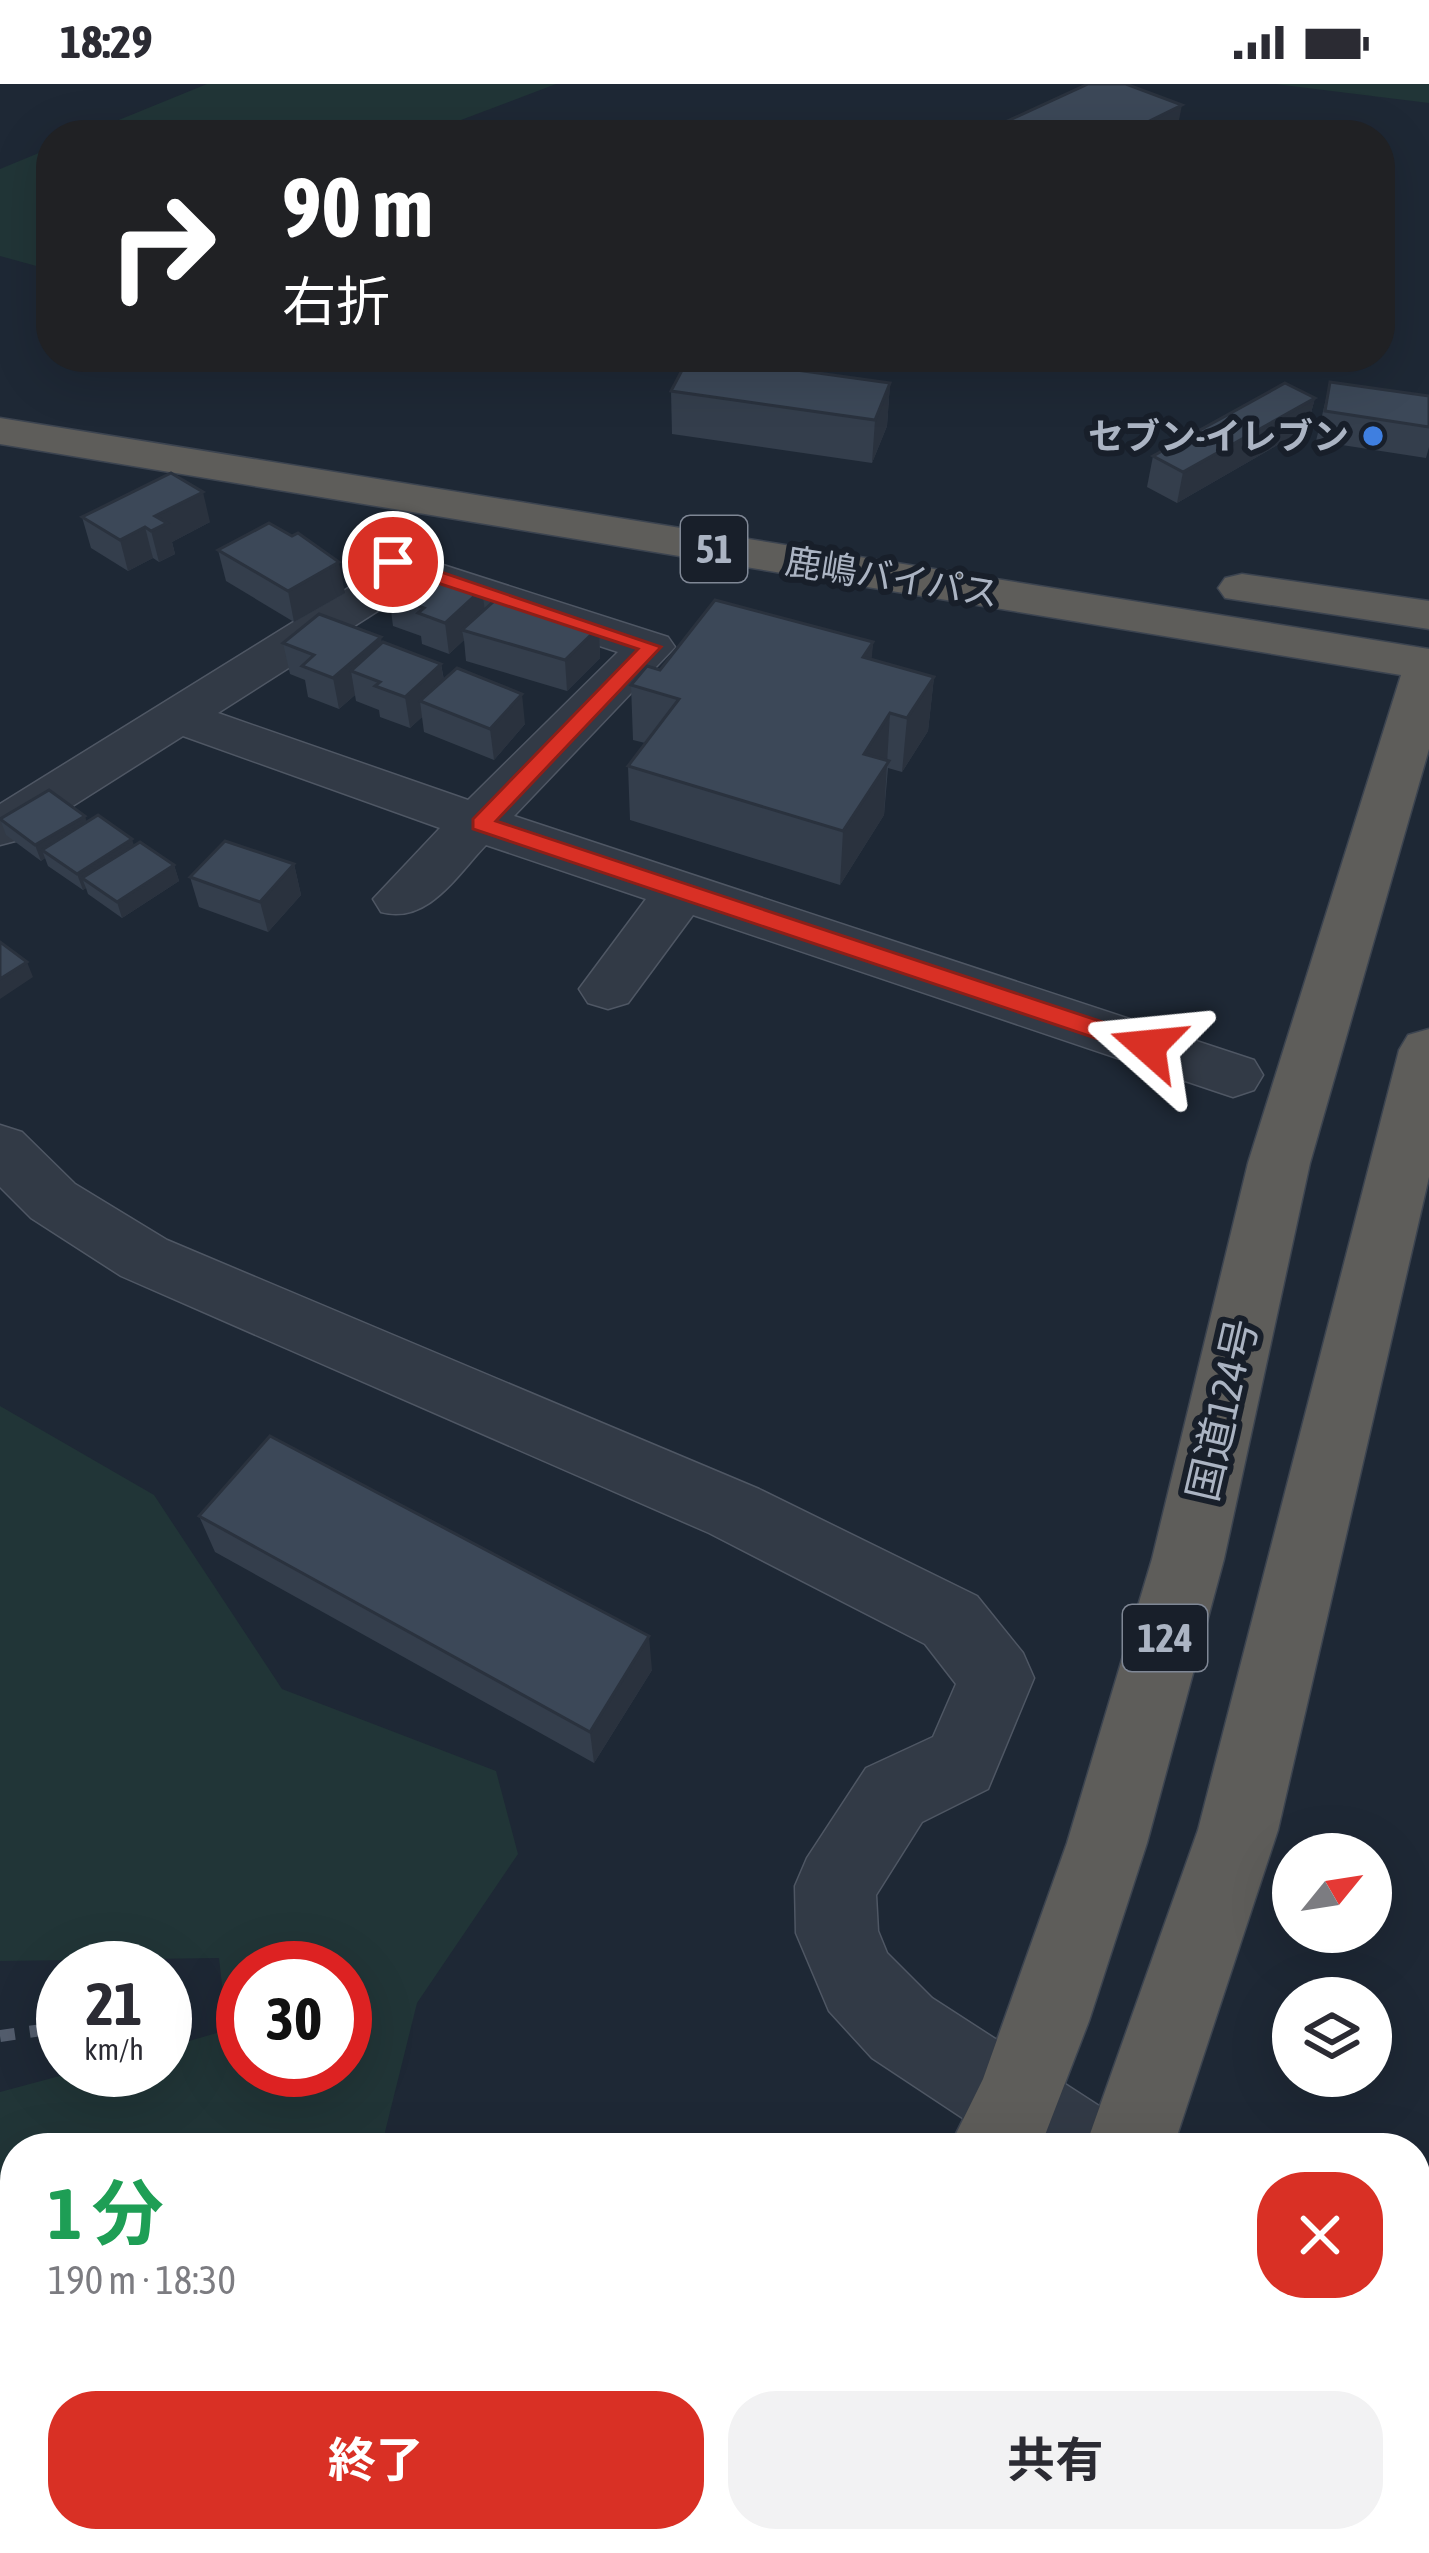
<!DOCTYPE html>
<html lang="ja">
<head>
<meta charset="utf-8">
<style>
  :root { --surface:#fff; --page:#f2f2f3; --text:#2b2b33; --muted:#7c7c81; --accent:#d93025 }
  body { margin:0; font-family:"Asap Condensed","Noto Sans JP",sans-serif; background:var(--page); color:var(--text); height:100vh; display:flex; flex-direction:column; font-size:45px; white-space:nowrap }
  * { box-sizing:border-box; margin:0 }
  p { font-size:39px; color:var(--muted) }
  .icon { flex:none; width:66px; height:66px; fill:none; stroke:currentColor; stroke-width:2; stroke-linecap:round; stroke-linejoin:round }
  .map { position:relative; flex:1; overflow:hidden }
  .drawer { position:absolute; left:0px; top:2049px; width:1431px; height:420px; display:flex; flex-direction:column; background:var(--surface); border-radius:48px 48px 0 0; box-shadow:0 12px 48px #0002 }
  .drawer>* { flex:none }
  .hud { position:absolute; left:36px; top:36px; width:1359px; height:252px; border-radius:48px; box-shadow:0 12px 48px #0002; background:#202124; color:#fff; overflow:hidden }
  .needle { width:78px; rotate:60deg }
  .tools { position:absolute; left:1272px; top:1749px; display:grid; gap:24px }
  .tools a { display:grid; place-items:center; width:120px; height:120px; border-radius:50%; background:var(--surface); box-shadow:0 12px 48px #0002; font-size:60px }
  .speed { position:absolute; left:36px; top:1857px; display:flex; gap:24px; font-size:60px; font-weight:700; text-align:center }
  .speed>* { display:grid; place-content:center; width:156px; height:156px; border-radius:50%; background:var(--surface); box-shadow:0 12px 48px #0002; line-height:1 }
  .speed small { font-size:30px; font-weight:400 }
  .speed .limit { border:18px solid #d22; background:#fff; color:#111 }
  .pin { position:absolute; display:grid; place-items:center; width:102px; height:102px; color:#fff; margin:-51px; border:6px solid #fff; border-radius:50%; box-shadow:0 3px 12px #0007 }
  .me { position:absolute; width:132px; margin:-66px; rotate:288deg; stroke-linejoin:round; filter:drop-shadow(0 0 9px #0008) }
  .turn { display:flex; align-items:center; gap:42px; height:252px; padding:0 48px; font-size:54px }
  .turn .icon { width:156px; height:156px; stroke-width:2.5 }
  .turn b { display:block; font-size:84px; line-height:102px }
  .round { display:grid; place-items:center; flex:none; width:126px; height:126px; border-radius:48px; background:var(--page) }
  .headline { display:flex; align-items:center; justify-content:space-between; height:204px; padding:0 48px }
  h1 { font-size:72px; font-weight:700; line-height:90px; color:#1e9e55 }
  .cta { display:flex; gap:24px; margin-top:auto; padding:24px 48px }
  .cta a { flex:1; height:138px; border-radius:48px; background:var(--accent); color:#fff; font-size:48px; font-weight:700; line-height:138px; text-align:center }
  .cta a+a { background:var(--page); color:var(--text) }
  .status { display:flex; justify-content:space-between; align-items:center; height:84px; padding:0 60px; background:var(--surface); direction:ltr }
  .status svg { height:33px; fill:currentColor }
  .map>svg:first-child { display:block }
  .green { fill:#213537; fill-rule:evenodd }
  .lines { fill:none; stroke-linecap:round; stroke-linejoin:round }
  .minor-casing { stroke:#4f5764; stroke-width:3 }
  .tertiary-casing { stroke:#4f5764; stroke-width:3 }
  .trunk-casing { stroke:#3c4450; stroke-width:3 }
  .minor { fill:#323a46; fill-rule:evenodd }
  .tertiary { fill:#323a46; fill-rule:evenodd }
  .trunk { fill:#5e5d5a; fill-rule:evenodd }
  .rail { stroke:#535d6d; stroke-width:12; stroke-dasharray:15 15; stroke-linecap:butt }
  .wall { fill:#343e4c }
  .shaded-wall { fill:#2a323e }
  .building { fill:#3c4858; stroke:#2a323e; stroke-width:3 }
  .route { fill:#d93025; stroke:#8d1f18; stroke-width:3 }
  .shop-dot { fill:#3f7fe0; stroke:#181f2a; stroke-width:4.5 }
  .labels { text-anchor:middle; stroke-width:12; stroke-linejoin:round; paint-order:stroke }
  .far-poi-label { font-size:36px; font-weight:bold; fill:#abb4c3; stroke:#181f2a; text-anchor:end }
  .far-street-label { font-size:36px; fill:#abb4c3; stroke:#181f2a }
  .shield { fill:#181f2a; stroke:#7f8795; stroke-width:3 }
  .shield-label { font-size:39px; font-weight:bold; fill:#abb4c3 }
  .street-label { font-size:42px; fill:#abb4c3; stroke:#181f2a }
</style>
</head>
<body>
<div class="status"><b>18:29</b><svg viewBox="0 0 49 12"><path d="M0 12V9h3v3zM5 12V6h3v6zM10 12V3h3v9zM15 12V0h3v12zM26 1h20v11H26zM47 4h2v5h-2z"/></svg></div>
<div class="map">
<svg width="1429" height="2469" viewBox="0 0 1429 2469">
  <rect width="100%" height="100%" fill="#1e2835"/>
  <!-- green -->
  <g class="green">
    <path d="M207,0H556L421,51H82Z"/>
    <path d="M1275,0H1429V19Z"/>
    <path d="M51,64V186L0,172V85Z"/>
    <path d="M0,1322L154,1411L282,1605L496,1687L518,1770L417,1919L381,2064H15V2454H286L282,2469H0V2008L82,1986H165V1964L227,1946L219,1874L0,1877ZM243,1884H345V1986H243Z"/>
  </g>
  <g class="lines">
    <!-- minor casing -->
    <g class="minor-casing">
      <path id="minor" d="M412,471L668,553L675,563L514,732L1254,976L1263,991L1254,1006L1233,1013L1212,1006L693,831L628,919L608,925L588,919L579,905L646,815L486,761C457,791 428,841 381,828L373,815L440,744L183,652L19,756L0,761V720L395,475ZM417,502L618,568L468,716L218,629Z"/>
    </g>
    <!-- tertiary casing -->
    <g class="tertiary-casing">
      <g id="tertiary">
        <path d="M0,1041L22,1048L75,1100L167,1156L759,1405L977,1512L1023,1569L1034,1594L988,1705L922,1738L876,1811L878,1847L887,1869L932,1914L1116,2033L1129,2064H1008L872,1974L829,1927L796,1849L795,1802L807,1774L866,1684L933,1653L956,1600L925,1560L709,1449L121,1192L31,1134L0,1103Z"/>
        <path d="M1416,2180L1429,2185V2277L1416,2272Z"/>
      </g>
    </g>
    <!-- trunk casing -->
    <g class="trunk-casing">
      <g id="trunk">
        <path d="M0,334L1429,565V665L1310,1079L1224,1475L1147,1759L1089,1937L1040,2064H949L983,1995L1067,1759L1152,1475L1248,1079L1401,591L0,360Z"/>
        <path d="M1242,490L1429,517V545L1225,514L1218,504L1225,494Z"/>
        <path d="M1429,945V1093L1278,1746L1173,2064H1085L1198,1746L1399,966L1408,951Z"/>
        <path d="M686,2454H789L782,2469H680Z"/>
        <path d="M863,2454H965L958,2469H857Z"/>
      </g>
    </g>
    <!-- minor -->
    <use href="#minor" class="minor"/>
    <!-- tertiary -->
    <use href="#tertiary" class="tertiary"/>
    <!-- trunk -->
    <use href="#trunk" class="trunk"/>
    <!-- rail -->
    <path class="rail" d="M0,1952L63,1943"/>
  </g>
  <!-- wall -->
  <g class="wall">
    <path d="M1330,298L1429,312V363L1426,374L1316,357Z"/>
    <path d="M890,299L887,342L872,379L672,350L671,307Z"/>
    <path d="M1315,314L1307,344L1177,419L1147,403L1153,372Z"/>
    <path d="M82,433L210,438L172,458L175,470L159,478L153,474L128,487L91,464Z"/>
    <path d="M218,466L345,509L294,538L226,497Z"/>
    <path d="M389,511L599,543L600,574L567,607L466,577L464,556L449,570L422,560L421,552L393,542Z"/>
    <path d="M873,558L871,576L934,593L928,647L902,688L888,684L884,731L840,801L630,736L628,682L645,659L633,656L631,601L660,586Z"/>
    <path d="M283,559H382L441,580L444,596L525,640L494,676L424,648L422,633L410,644L380,633L379,626L356,617L355,611L339,625L308,613L305,596L290,590Z"/>
    <path d="M0,735L87,738L174,781L179,797L122,834L88,810L86,804L83,806L48,782L45,774L41,777L6,751Z"/>
    <path d="M294,780L301,811L268,848L199,823L190,793Z"/>
    <path d="M199,1432L652,1586L594,1679L215,1468Z"/>
  </g>
  <!-- shaded-wall -->
  <g class="shaded-wall">
    <path d="M1182,21L1176,51H1121Z"/>
    <path d="M890,299L887,342L872,379L875,336Z"/>
    <path d="M1315,314L1307,344L1177,419L1183,388Z"/>
    <path d="M203,408L210,438L172,458L175,470L159,478L151,447L155,432Z"/>
    <path d="M145,443L153,474L128,487L120,456Z"/>
    <path d="M339,478L345,509L294,538L288,507Z"/>
    <path d="M482,505L486,536L462,546L464,556L449,570L445,539Z"/>
    <path d="M599,543L600,574L567,607L565,576Z"/>
    <path d="M381,553L386,584L351,587L355,611L339,625L333,594Z"/>
    <path d="M873,558L869,613L863,573Z"/>
    <path d="M441,580L446,611L420,617L422,633L410,644L405,613Z"/>
    <path d="M934,593L928,647L902,688L907,634Z"/>
    <path d="M522,610L525,640L494,676L490,645Z"/>
    <path d="M890,629L884,731L840,801L843,747L864,670Z"/>
    <path d="M85,732L90,748L42,766L45,774L41,777L35,761Z"/>
    <path d="M132,755L137,771L82,794L86,804L83,806L77,790Z"/>
    <path d="M294,780L301,811L268,848L260,818Z"/>
    <path d="M174,781L179,797L122,834L117,818Z"/>
    <path d="M27,878L33,893L0,915V895Z"/>
    <path d="M649,1552L652,1586L594,1679L590,1648Z"/>
  </g>
  <!-- building -->
  <g class="building">
    <path d="M1088,0H1126L1182,21L1121,51H977Z"/>
    <path d="M689,273H702L890,299L875,336L671,307Z"/>
    <path d="M1330,298L1429,312V343L1325,327Z"/>
    <path d="M1285,299L1315,314L1183,388L1153,372Z"/>
    <path d="M171,389L203,408L155,432L167,439L151,447L145,443L120,456L82,433Z"/>
    <path d="M269,439L292,452L298,449L339,478L288,507L218,466Z"/>
    <path d="M421,483L482,505L445,539L418,529L424,524L389,511Z"/>
    <path d="M502,510L599,543L565,576L462,546Z"/>
    <path d="M715,516L873,558L863,573L934,593L907,634L890,629L864,670L889,677L843,747L628,682L679,615L631,601L647,582L660,586Z"/>
    <path d="M319,530L381,553L333,594L302,582L314,571L283,559Z"/>
    <path d="M383,558L441,580L405,613L375,602L380,598L351,587Z"/>
    <path d="M457,584L522,610L490,645L420,617Z"/>
    <path d="M49,706L85,732L35,761L0,735Z"/>
    <path d="M98,731L132,755L77,790L42,766Z"/>
    <path d="M225,757L294,780L260,818L190,793Z"/>
    <path d="M140,758L174,781L117,818L82,794Z"/>
    <path d="M0,858L27,878L0,895Z"/>
    <path d="M270,1352L649,1552L590,1648L199,1432Z"/>
  </g>
  <!-- route -->
  <path class="route" d="M386,474H400L661,563L496,737L1157,956V969H1140L473,745V735L638,565L386,482Z"/>
  <!-- markers -->
  <circle class="shop-dot" cx="1373" cy="352" r="12"/>
  <g class="labels">
    <!-- far-poi labels -->
    <g class="far-poi-label">
      <text x="1349" y="365">セブン-イレブン</text>
    </g>
    <!-- far-street labels -->
    <g class="far-street-label">
      <text transform="translate(892 493) rotate(9)" y="13">鹿嶋バイパス</text>
    </g>
    <!-- shield labels -->
    <g class="shield">
      <rect x="681" y="432" width="66" height="66" rx="9"/>
      <rect x="1123" y="1521" width="84" height="66" rx="9"/>
    </g>
    <g class="shield-label">
      <text x="714" y="479">51</text>
      <text x="1165" y="1568">124</text>
    </g>
    <!-- street labels -->
    <g class="street-label">
      <text transform="translate(1222 1326) rotate(-77)" y="15">国道124号</text>
    </g>
  </g>
</svg>
<div class="tools">
<a><svg class="needle" viewBox="-14 -14 28 28"><path d="M0-13l5 13h-10z" fill="#e53935"/><path d="M0 13l5-13h-10z" fill="#7c7c81"/></svg></a>
<a><svg class="icon" aria-label="layers" viewBox="0 0 24 24"><path d="M12 4l9 5-9 5-9-5zM3 14l9 5 9-5"/></svg></a>
</div>
<div class="speed"><div>21<small>km/h</small></div><div class="limit">30</div></div>
<div class="pin" style="left:393px;top:478px;background:#d93025"><svg class="icon" aria-label="arrive" viewBox="0 0 24 24"><path d="M6 21V4h12l-3 4 3 4H6"/></svg></div>
<svg class="me" style="left:1148px;top:962px" viewBox="-20 -20 40 40"><path d="M0-17L14 15 0 8-14 15z" fill="#d93025" stroke="#fff" stroke-width="4"/></svg>
<div class="hud">
<div class="turn"><svg class="icon" aria-label="right" viewBox="0 0 24 24"><path d="M7 20v-9h11M14 6l5 5-5 5"/></svg><div><b>90 m</b>右折</div></div>
</div>
<section class="drawer">
<div class="headline"><div><h1>1 分</h1><p>190 m · 18:30</p></div><a class="round" style="background:#d93025;color:#fff"><svg class="icon" aria-label="close" viewBox="0 0 24 24"><path d="M6 6l12 12M18 6L6 18"/></svg></a></div>
<div class="cta"><a>終了</a><a>共有</a></div>
</section>
</div>
</body>
</html>
